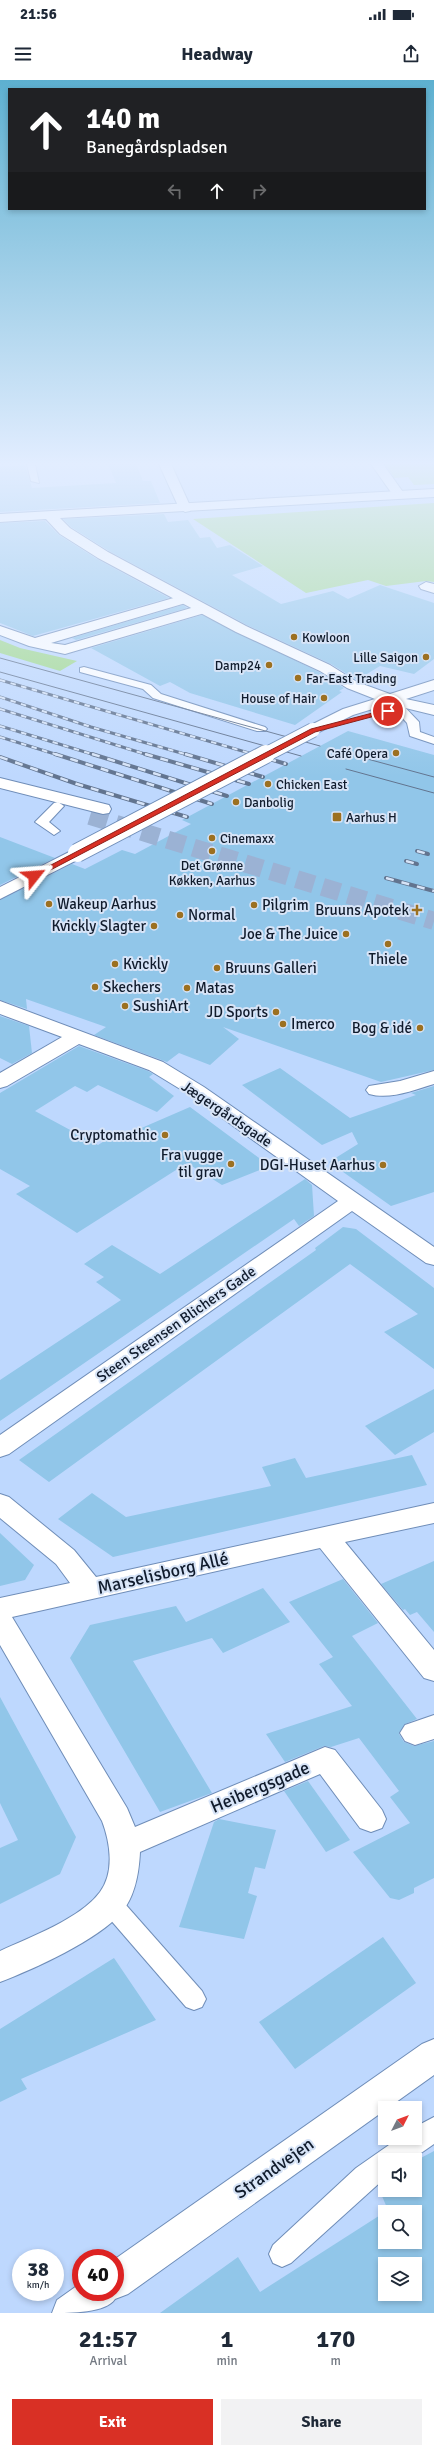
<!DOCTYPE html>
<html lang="en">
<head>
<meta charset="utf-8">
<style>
  :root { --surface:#fff; --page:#f2f2f3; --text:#1f2937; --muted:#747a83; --accent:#d93025 }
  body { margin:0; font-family:Signika,sans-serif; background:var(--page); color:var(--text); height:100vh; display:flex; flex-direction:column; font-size:15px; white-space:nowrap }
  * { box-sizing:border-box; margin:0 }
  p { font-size:13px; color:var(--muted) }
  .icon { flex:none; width:22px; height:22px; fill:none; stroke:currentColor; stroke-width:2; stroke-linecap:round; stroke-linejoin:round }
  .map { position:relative; height:2233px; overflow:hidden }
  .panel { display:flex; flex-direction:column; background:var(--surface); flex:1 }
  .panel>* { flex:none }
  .hud { position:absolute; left:8px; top:8px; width:418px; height:122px; border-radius:0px; box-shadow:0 2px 6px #0003; background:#202124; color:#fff; overflow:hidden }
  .needle { width:26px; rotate:48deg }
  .controls { position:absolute; left:378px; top:2021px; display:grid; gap:8px }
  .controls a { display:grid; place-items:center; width:44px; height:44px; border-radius:0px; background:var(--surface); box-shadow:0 2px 6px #0003; font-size:20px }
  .speed { position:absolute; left:12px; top:2169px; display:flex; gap:8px; font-size:20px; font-weight:700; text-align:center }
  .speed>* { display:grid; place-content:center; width:52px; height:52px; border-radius:50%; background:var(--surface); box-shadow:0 2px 6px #0003; line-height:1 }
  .speed small { font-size:10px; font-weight:400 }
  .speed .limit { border:6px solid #d22; background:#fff; color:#111 }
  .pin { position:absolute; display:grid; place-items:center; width:34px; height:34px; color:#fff; margin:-17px; border:2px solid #fff; border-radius:50%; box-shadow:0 1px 4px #0007 }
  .me { position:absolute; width:44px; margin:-22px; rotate:62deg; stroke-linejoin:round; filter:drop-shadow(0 0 3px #0008) }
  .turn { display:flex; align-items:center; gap:14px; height:84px; padding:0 12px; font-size:18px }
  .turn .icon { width:52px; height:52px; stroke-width:2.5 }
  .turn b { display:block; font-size:28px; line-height:34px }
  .lanes { display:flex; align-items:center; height:38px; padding:0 12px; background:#0003; justify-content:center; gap:20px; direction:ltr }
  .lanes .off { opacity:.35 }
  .eta { display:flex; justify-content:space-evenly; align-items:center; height:68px; text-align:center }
  .eta b { font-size:24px; font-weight:700; line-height:28px }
  .action { display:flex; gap:8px; margin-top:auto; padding:8px 12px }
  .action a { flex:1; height:46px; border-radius:0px; background:var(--accent); color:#fff; font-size:16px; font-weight:700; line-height:46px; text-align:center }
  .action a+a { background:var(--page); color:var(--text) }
  .status { display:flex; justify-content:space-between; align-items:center; height:28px; padding:0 20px; background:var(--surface); direction:ltr }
  .status svg { height:11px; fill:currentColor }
  header { display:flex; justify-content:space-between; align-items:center; height:52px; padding:0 12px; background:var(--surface); font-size:18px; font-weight:700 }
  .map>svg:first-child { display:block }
  .green { fill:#a1d98d }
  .building { fill:#91c6e9; fill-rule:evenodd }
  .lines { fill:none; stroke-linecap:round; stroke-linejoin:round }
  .street-tunnel { stroke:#9bb2d4; stroke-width:18; stroke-dasharray:18 9; stroke-linecap:butt }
  .lane-casing { stroke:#6f8db8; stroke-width:2 }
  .street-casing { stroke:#6f8db8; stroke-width:2 }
  .secondary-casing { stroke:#6f8db8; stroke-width:2 }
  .lane { fill:#fff; fill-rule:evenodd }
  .street { fill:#fff; fill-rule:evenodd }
  .secondary { fill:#fff; fill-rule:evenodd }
  .tram { stroke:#62748f; stroke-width:1 }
  .rail-far1-casing { stroke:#62748f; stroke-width:3 }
  .rail-casing { stroke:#62748f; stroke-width:4 }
  .rail-far1 { stroke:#d7e4f7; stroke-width:2; stroke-dasharray:5.5; stroke-linecap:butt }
  .rail { stroke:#d7e4f7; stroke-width:2.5; stroke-dasharray:8; stroke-linecap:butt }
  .secondary-bridge-far1-casing { stroke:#6f8db8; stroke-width:16; stroke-linecap:butt }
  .secondary-bridge-casing { stroke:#6f8db8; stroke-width:20; stroke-linecap:butt }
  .secondary-bridge-far1 { stroke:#fff; stroke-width:14 }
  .secondary-bridge { stroke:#fff; stroke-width:18 }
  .route { fill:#d93025; stroke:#8d1f18 }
  .poi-dot { fill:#9c7020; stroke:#d7e4f7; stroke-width:1.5 }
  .labels { text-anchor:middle; stroke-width:4; stroke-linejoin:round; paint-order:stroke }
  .far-poi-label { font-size:13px; fill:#101b2c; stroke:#d7e4f7; text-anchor:start }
  .poi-label { font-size:15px; fill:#101b2c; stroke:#d7e4f7; text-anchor:start }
  .street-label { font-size:15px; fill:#101b2c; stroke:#d7e4f7 }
  .near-street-label { font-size:18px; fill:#101b2c; stroke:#d7e4f7 }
</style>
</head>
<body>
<div class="status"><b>21:56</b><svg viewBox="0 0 49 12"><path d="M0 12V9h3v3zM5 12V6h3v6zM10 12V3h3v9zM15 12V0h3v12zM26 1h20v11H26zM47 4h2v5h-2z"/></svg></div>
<header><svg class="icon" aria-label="menu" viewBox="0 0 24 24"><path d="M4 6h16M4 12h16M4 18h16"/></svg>Headway<svg class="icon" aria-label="share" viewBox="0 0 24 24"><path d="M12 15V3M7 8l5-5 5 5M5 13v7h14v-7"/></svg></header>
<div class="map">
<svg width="434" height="2233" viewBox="0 0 434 2233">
  <rect width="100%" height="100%" fill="#bed8fe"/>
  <!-- green -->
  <g class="green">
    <path d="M385,384H434V404L414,405L408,397L394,398Z"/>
    <path d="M434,423V502L426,501L386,506L368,500L306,513L193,439Z"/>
    <path d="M0,560L20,568L77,581L60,591L0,573Z"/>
  </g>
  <!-- building -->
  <g class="building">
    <path d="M108,384H136L143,401H151L160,423L0,432V387L25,385L32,408L116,403Z"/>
    <path d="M164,434L168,442L188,440L200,458L210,457L217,468L230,465L263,486L232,495L281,524L333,511L348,519L380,505L434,523V579L414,594L380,586L357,600L331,584L247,545L109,471L71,447L63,439Z"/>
    <path d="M45,441L59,455L97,479L169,518L33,556L0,543V443Z"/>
    <path d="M183,525L187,528L76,560L72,558Z"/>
    <path d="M202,535L319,592L344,608L339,611L342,612L295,645L190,613L170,602L160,606L91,568Z"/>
    <path d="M348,651L434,675V990L381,1002L223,947L239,959L210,985L179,973L167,982L94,955L106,947L26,919L27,929L0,920V820L72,784L85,789L122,770L135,774L191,744L182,740Z"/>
    <path d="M0,757L55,778L0,805Z"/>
    <path d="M0,936L29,946L32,973L12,984L0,978Z"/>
    <path d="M79,966L148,991L153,994L149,997L174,1016L157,1032L98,1005L87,1012L75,1006L35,1031L98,1065L120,1051L123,1056L190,1027L270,1086L222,1105L187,1083L77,1153L16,1114L30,1106L0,1089V1013Z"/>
    <path d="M280,988L350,1038L416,1015L411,1013L434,1006V1112L391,1126L329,1082L358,1064L352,1052L322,1065L242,1005Z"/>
    <path d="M305,1099L312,1105L314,1136L299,1146L294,1139L0,1341V1300L121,1220L96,1202L104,1197L84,1184L112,1165L160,1194Z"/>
    <path d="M343,1147L356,1149L434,1208V1289L384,1252L418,1234L350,1184L49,1402L19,1380L316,1170L315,1168Z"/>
    <path d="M434,1309V1352L395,1375L365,1346Z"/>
    <path d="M412,1375L427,1405L113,1477L58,1439L92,1413L126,1437L271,1406L262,1387L295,1378L306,1398Z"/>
    <path d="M0,1453L34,1485L25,1500L0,1506Z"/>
    <path d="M434,1481V1552L417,1532L410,1535L405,1529L403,1530L381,1504Z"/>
    <path d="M343,1499L378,1543L352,1556L417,1639L405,1644L399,1654L404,1662L414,1666L434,1661V1798L414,1808V1813L399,1820L390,1818L353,1772L410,1743L390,1717L399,1711L359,1658L331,1667L324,1666L285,1682L266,1654L352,1626L319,1584L333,1577L289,1522Z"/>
    <path d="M263,1508L290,1542L223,1573L212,1558L133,1581L212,1713L160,1732L70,1578L90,1545L176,1526L186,1542Z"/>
    <path d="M0,1617L76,1757L60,1794L0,1824V1768L18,1760L0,1723Z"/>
    <path d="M308,1701L350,1760L326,1772L284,1711Z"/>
    <path d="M219,1739L276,1750L265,1789L255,1787L248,1813L257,1816L244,1859L179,1847L214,1742Z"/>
    <path d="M383,1857L416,1903L295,1989L259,1942Z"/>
    <path d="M114,1878L156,1940L21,1999L27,2009L0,2022V1949Z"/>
    <path d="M434,2071V2233H160L238,2177L260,2212L385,2132V2162H415V2132H386L388,2130L378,2107L385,2100V2110H415V2081ZM385,2184H415V2214H385Z"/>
  </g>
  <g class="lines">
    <!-- street-tunnel -->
    <path class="street-tunnel" d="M90,736L434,841"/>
    <!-- lane casing -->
    <g class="lane-casing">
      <g id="lane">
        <path d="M27,384H35L39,403L31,401Z"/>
        <path d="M84,587L151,605L161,614L265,647L267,649L265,651H257L153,618L143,609L80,592V588Z"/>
        <path d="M392,617L396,618L419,642L420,652L434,657V664L410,656L407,643L386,620Z"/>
        <path d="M58,722L64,726L49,742L60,751L54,755L35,742L54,723Z"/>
        <path d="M110,1813L118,1816L202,1911L206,1919L202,1927L194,1930L186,1927L102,1830L99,1823L102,1816Z"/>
        <path d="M434,2037V2064L411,2080H385V2098L291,2183L282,2187L273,2183L269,2174L273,2165L356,2088L399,2058H415V2047Z"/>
      </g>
    </g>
    <!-- street casing -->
    <g class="street-casing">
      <g id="street">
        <path d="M159,384H171L191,428L190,431L185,432L179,428Z"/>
        <path d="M371,384H383L405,415L403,418H395Z"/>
        <path d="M426,502L434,504V513L421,509L419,506Z"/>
        <path d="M184,515L191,519L189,522L51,563L65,565L198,526H208L210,529L208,532L65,574L29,566L0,555V546L35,558Z"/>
        <path d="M0,698L109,725L111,729L109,733L103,734L0,708Z"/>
        <path d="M0,921L163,982L204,1007L434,1167V1185L426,1183L352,1131L9,1374L0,1377V1355L338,1121L190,1015L149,990L79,964L7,1006L0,1008V993L62,957L0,934Z"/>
        <path d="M434,991V1004C414,1010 390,1020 369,1014L366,1010L369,1006L400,1001Z"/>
        <path d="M0,1414L9,1417L74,1470L96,1497L434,1423V1443L345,1462L434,1570V1601L424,1598L320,1468L12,1537L127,1728L135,1747L325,1667L335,1670L382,1730L386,1739L382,1748L371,1752L360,1748L320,1694L140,1772C139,1793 135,1817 121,1833C98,1860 34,1889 0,1902V1871C30,1857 80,1839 100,1812C115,1792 110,1762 102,1741L0,1565V1518L70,1503L56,1484L0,1438Z"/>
        <path d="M434,1635V1659L415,1665L405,1661L400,1653L405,1645Z"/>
      </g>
    </g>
    <!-- secondary casing -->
    <g class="secondary-casing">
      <g id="secondary">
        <path d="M434,409V417L60,438L70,448L108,472L246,546L330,585L357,602L390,614L434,600V610L406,619L434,625V635L389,624L353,635L313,655L307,653L305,650L307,647L343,629L375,619L347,608L320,591L236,552L98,478L60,454L46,439L0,442V434Z"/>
        <path d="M77,768L83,769L86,773L83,777L0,819V807Z"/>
        <path d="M434,1959V1995L128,2214L115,2219C106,2233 71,2233 52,2233L57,2220L81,2203V2212H115V2179L422,1964Z"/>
      </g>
    </g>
    <!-- lane -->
    <use href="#lane" class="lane"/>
    <!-- street -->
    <use href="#street" class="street"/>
    <!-- secondary -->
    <use href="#secondary" class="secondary"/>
    <!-- tram -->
    <g class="tram">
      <path d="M0,578L320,666"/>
      <path d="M0,592L301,676"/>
      <path d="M360,677L434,697"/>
      <path d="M346,689L434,713"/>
    </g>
    <!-- rail-far1 casing -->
    <g class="rail-far1-casing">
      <g id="rail-far1">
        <path d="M0,600L256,675"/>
        <path d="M0,617L91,647L188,675"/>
        <path d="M0,629L148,675"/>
        <path d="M0,646L95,675"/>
        <path d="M0,657L58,675"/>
      </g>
    </g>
    <!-- rail casing -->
    <g class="rail-casing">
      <g id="rail">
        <path d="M55,674L212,724"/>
        <path d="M92,674L227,716"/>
        <path d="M145,674L249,704"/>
        <path d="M185,674L263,697"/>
        <path d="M253,674L286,684"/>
        <path d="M0,677L77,704L187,737"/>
        <path d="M417,771L428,774"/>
        <path d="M406,781L417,784"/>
        <path d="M386,798L434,811"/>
      </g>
    </g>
    <!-- rail-far1 -->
    <use href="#rail-far1" class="rail-far1"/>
    <!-- rail -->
    <use href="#rail" class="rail"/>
    <!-- secondary-bridge-far1 casing -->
    <g class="secondary-bridge-far1-casing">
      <path id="secondary-bridge-far1" d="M265,675L313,650"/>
    </g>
    <!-- secondary-bridge casing -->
    <g class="secondary-bridge-casing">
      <path id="secondary-bridge" d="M77,773L266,674"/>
    </g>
    <!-- secondary-bridge-far1 -->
    <use href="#secondary-bridge-far1" class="secondary-bridge-far1"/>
    <!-- secondary-bridge -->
    <use href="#secondary-bridge" class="secondary-bridge"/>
  </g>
  <!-- sky -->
  <linearGradient id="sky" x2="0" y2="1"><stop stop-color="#5db0d0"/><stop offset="0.55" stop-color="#e2edff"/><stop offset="1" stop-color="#e2edff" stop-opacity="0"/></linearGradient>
  <rect width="434" height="697" fill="url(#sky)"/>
  <!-- route -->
  <path class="route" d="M388,629L390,632L315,652L37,797L30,796L311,649Z"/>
  <!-- markers -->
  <g class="poi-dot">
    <circle cx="294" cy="557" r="4"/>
    <circle cx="426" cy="577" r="4"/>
    <circle cx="269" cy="585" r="4"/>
    <circle cx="298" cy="598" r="4"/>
    <circle cx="324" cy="618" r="4"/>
    <circle cx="396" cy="673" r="4"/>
    <circle cx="268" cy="704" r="4"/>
    <circle cx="236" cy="722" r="4"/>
    <rect x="332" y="732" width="10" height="10" rx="2"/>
    <circle cx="212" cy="758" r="4"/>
    <circle cx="212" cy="771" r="4"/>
    <circle cx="49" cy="824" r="4"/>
    <circle cx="254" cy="825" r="4"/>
    <path d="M415 824h4v4h4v4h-4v4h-4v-4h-4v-4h4z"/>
    <circle cx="180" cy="835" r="4"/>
    <circle cx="154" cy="846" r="4"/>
    <circle cx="346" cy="854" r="4"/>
    <circle cx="388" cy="864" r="4"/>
    <circle cx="115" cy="884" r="4"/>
    <circle cx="217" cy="888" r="4"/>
    <circle cx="95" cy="907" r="4"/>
    <circle cx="187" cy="908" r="4"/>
    <circle cx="125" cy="926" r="4"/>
    <circle cx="276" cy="932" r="4"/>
    <circle cx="283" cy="944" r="4"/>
    <circle cx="420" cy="948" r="4"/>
    <circle cx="165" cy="1055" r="4"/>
    <circle cx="231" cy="1084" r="4"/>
    <circle cx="383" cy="1085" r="4"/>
  </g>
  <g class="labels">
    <!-- far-poi labels -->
    <g class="far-poi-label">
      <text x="302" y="562">Kowloon</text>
      <text x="418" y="582" text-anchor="end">Lille Saigon</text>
      <text x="261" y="590" text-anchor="end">Damp24</text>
      <text x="306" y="603">Far-East Trading</text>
      <text x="316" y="623" text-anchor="end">House of Hair</text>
      <text x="388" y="678" text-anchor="end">Café Opera</text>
      <text x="276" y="709">Chicken East</text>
      <text x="244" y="727">Danbolig</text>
      <text x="346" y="742">Aarhus H</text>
      <text x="220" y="763">Cinemaxx</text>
      <text x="212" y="790" text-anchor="middle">Det Grønne<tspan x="212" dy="15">Køkken, Aarhus</tspan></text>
    </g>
    <!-- poi labels -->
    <g class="poi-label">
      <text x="57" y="829">Wakeup Aarhus</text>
      <text x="262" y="830">Pilgrim</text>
      <text x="409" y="835" text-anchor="end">Bruuns Apotek</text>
      <text x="188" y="840">Normal</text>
      <text x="146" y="851" text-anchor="end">Kvickly Slagter</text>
      <text x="338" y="859" text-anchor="end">Joe &amp; The Juice</text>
      <text x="388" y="884" text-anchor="middle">Thiele</text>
      <text x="123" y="889">Kvickly</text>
      <text x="225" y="893">Bruuns Galleri</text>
      <text x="103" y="912">Skechers</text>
      <text x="195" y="913">Matas</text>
      <text x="133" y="931">SushiArt</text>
      <text x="268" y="937" text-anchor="end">JD Sports</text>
      <text x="291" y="949">Imerco</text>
      <text x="412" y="953" text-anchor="end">Bog &amp; idé</text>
      <text x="157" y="1060" text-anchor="end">Cryptomathic</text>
      <text x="223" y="1080" text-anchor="end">Fra vugge<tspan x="223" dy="17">til grav</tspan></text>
      <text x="375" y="1090" text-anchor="end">DGI-Huset Aarhus</text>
    </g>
    <!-- street labels -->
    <g class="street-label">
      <text transform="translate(227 1034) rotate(34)" y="5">Jægergårdsgade</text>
      <text transform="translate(176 1244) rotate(-35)" y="5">Steen Steensen Blichers Gade</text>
    </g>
    <!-- near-street labels -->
    <g class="near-street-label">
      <text transform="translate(163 1493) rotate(-13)" y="6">Marselisborg Allé</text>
      <text transform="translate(260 1707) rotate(-23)" y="6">Heibergsgade</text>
      <text transform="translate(274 2088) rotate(-35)" y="6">Strandvejen</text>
    </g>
  </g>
</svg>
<div class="controls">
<a><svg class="needle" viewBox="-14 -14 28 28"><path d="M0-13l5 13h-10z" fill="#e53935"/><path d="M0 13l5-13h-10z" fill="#747a83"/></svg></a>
<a><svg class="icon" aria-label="sound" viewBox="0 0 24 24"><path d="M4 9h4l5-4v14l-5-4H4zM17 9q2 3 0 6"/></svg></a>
<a><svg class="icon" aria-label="search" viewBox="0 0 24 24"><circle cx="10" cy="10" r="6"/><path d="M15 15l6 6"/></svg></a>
<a><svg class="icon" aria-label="layers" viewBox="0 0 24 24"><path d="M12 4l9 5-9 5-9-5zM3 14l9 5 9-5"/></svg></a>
</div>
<div class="speed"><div>38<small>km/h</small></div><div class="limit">40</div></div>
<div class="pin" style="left:388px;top:631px;background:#d93025"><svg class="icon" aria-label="arrive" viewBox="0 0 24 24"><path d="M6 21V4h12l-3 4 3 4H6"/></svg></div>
<svg class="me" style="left:34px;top:796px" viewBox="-20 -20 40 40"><path d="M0-17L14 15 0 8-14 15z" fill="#d93025" stroke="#fff" stroke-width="4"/></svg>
<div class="hud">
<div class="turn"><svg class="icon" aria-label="ahead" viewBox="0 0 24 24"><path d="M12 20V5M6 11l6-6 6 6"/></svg><div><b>140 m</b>Banegårdspladsen</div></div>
<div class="lanes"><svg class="icon off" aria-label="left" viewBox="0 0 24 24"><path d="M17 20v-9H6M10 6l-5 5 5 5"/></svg><svg class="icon" aria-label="ahead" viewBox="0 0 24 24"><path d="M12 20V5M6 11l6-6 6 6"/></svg><svg class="icon off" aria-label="right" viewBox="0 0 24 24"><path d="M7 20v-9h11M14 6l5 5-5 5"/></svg></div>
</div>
</div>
<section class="panel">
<div class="eta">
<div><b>21:57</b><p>Arrival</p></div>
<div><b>1</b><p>min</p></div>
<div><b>170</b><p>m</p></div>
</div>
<div class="action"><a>Exit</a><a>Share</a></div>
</section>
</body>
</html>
